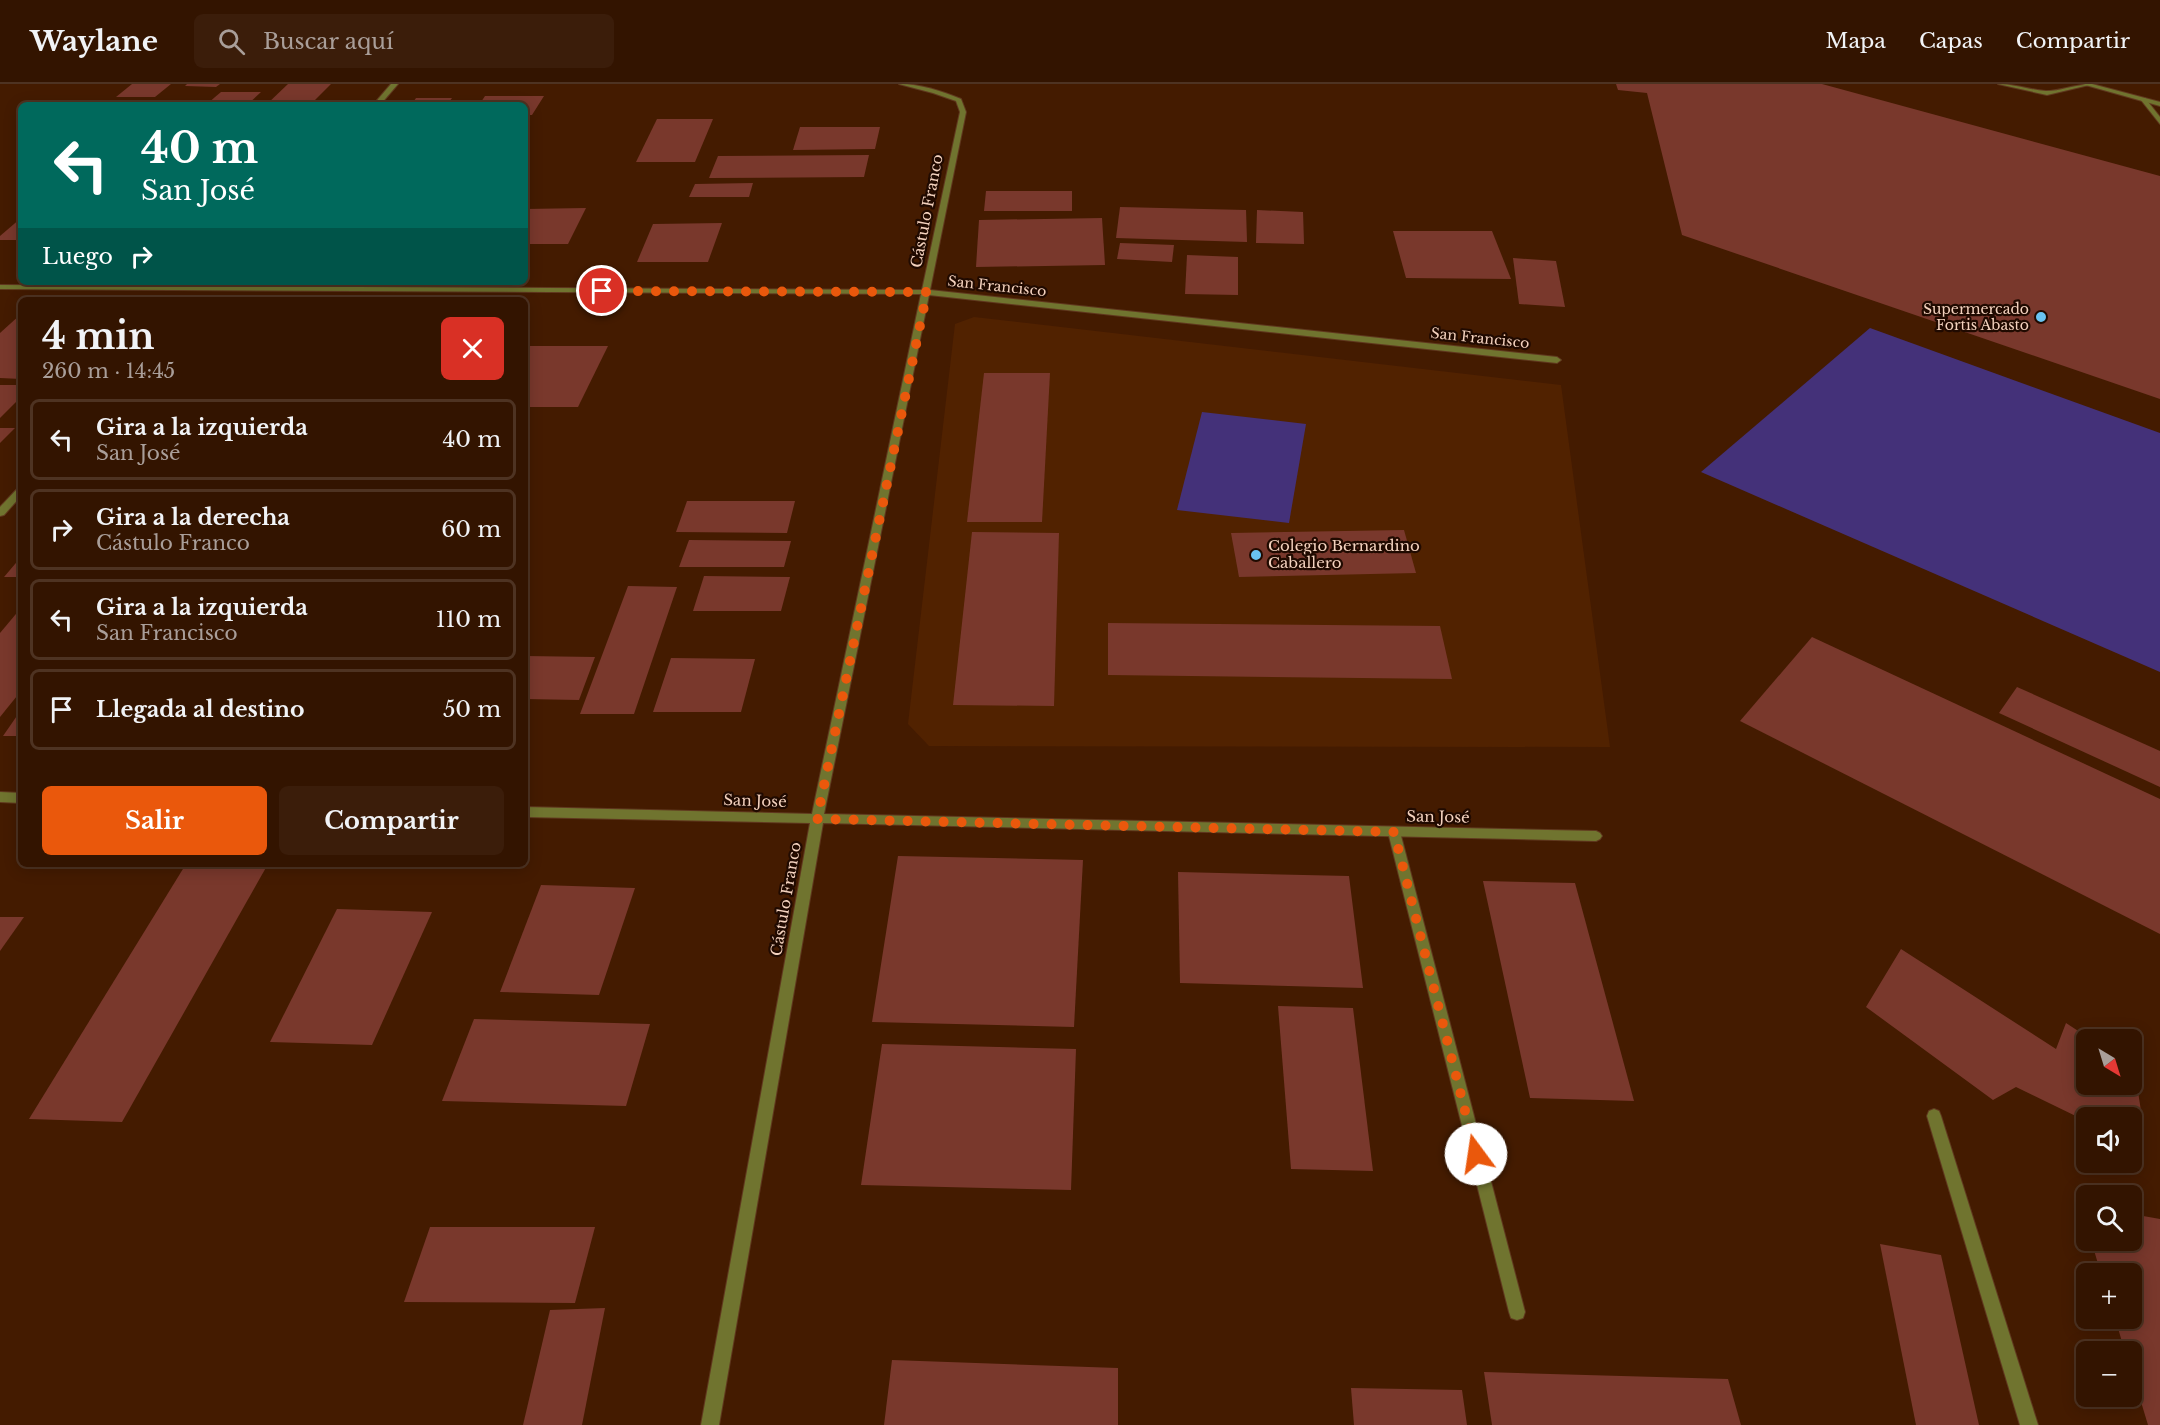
<!DOCTYPE html>
<html lang="es">
<head>
<meta charset="utf-8">
<style>
  :root { --surface:#331400; --page:#3b1d0a; --text:#f1f3f6; --muted:#a99e99; --line:#4e3322; --accent:#ea580c }
  body { margin:0; font-family:"Libre Baskerville",serif; background:var(--page); color:var(--text); height:100vh; display:flex; flex-direction:column; font-size:22px; white-space:nowrap }
  * { box-sizing:border-box; margin:0 }
  p { font-size:20px; color:var(--muted) }
  .icon { flex:none; width:33px; height:33px; fill:none; stroke:currentColor; stroke-width:2; stroke-linecap:round; stroke-linejoin:round }
  .map { position:relative; flex:1; overflow:hidden }
  .side { position:absolute; left:18px; top:213px; width:510px; height:570px; display:flex; flex-direction:column; background:var(--surface); border-radius:9px; box-shadow:0 3px 15px #0003,0 0 0 2px var(--line) }
  .side>* { flex:none }
  .guide { position:absolute; left:18px; top:18px; width:510px; height:183px; border-radius:9px; box-shadow:0 3px 15px #0003,0 0 0 2px var(--line); background:#00695c; color:#fff; overflow:hidden }
  .needle { width:39px; rotate:142deg }
  .buttons { position:absolute; left:2076px; top:945px; display:grid; gap:12px }
  .buttons a { display:grid; place-items:center; width:66px; height:66px; border-radius:9px; background:var(--surface); box-shadow:0 3px 15px #0003,0 0 0 2px var(--line); font-size:30px }
  .pin { position:absolute; display:grid; place-items:center; width:51px; height:51px; color:#fff; margin:-26px; border:3px solid #fff; border-radius:50%; box-shadow:0 2px 6px #0007 }
  .me { position:absolute; width:66px; margin:-33px; rotate:346deg; stroke-linejoin:round; filter:drop-shadow(0 0 4px #0008) }
  .turn { display:flex; align-items:center; gap:21px; height:126px; padding:0 24px; font-size:27px }
  .turn .icon { width:78px; height:78px; stroke-width:2.5 }
  .turn b { display:block; font-size:42px; line-height:51px }
  .then { display:flex; align-items:center; height:57px; padding:0 24px; background:#0003; gap:12px; font-size:22px }
  .round { display:grid; place-items:center; flex:none; width:63px; height:63px; border-radius:9px; background:var(--page) }
  .head { display:flex; align-items:center; justify-content:space-between; height:102px; padding:0 24px }
  h1 { font-size:36px; font-weight:800; line-height:45px }
  .primary-button { display:flex; gap:12px; margin-top:auto; padding:12px 24px }
  .primary-button a { flex:1; height:69px; border-radius:9px; background:var(--accent); color:#fff; font-size:24px; font-weight:800; line-height:69px; text-align:center }
  .primary-button a+a { background:var(--page); color:var(--text) }
  ul { padding:0; list-style:none }
  li { display:flex; align-items:center; gap:18px; height:81px; margin:0 12px 9px; padding:0 12px; border:3px solid var(--line); border-radius:9px }
  li div { flex:1 }
  li b { display:block; font-size:22px }
  li em { font-style:normal }
  header { display:flex; align-items:center; gap:36px; box-sizing:border-box; height:84px; padding:0 30px; background:var(--surface); border-bottom:2px solid var(--line) }
  header strong { font-size:28px }
  nav { display:flex; gap:33px; margin-inline-start:auto; font-size:21px }
  .search { width:420px; height:54px; background:var(--page); display:flex; align-items:center; gap:15px; box-sizing:border-box; padding:0 21px; border-radius:9px; color:var(--muted); font-size:22px }
  .map>svg:first-child { display:block }
  .built { fill:#512200 }
  .green { fill:#443179 }
  .building { fill:#79382c }
  .lines { fill:none; stroke-linecap:round; stroke-linejoin:round }
  .lane-casing { stroke:#60381e; stroke-width:2 }
  .street-casing { stroke:#60381e; stroke-width:2 }
  .lane { fill:#70742f; fill-rule:evenodd }
  .street { fill:#70742f; fill-rule:evenodd }
  .route { stroke:#ea580c; stroke-width:10; stroke-dasharray:0 18 }
  .poi-dot { fill:#69c3f1; stroke:#200a00; stroke-width:2 }
  .labels { text-anchor:middle; stroke-width:4.5; stroke-linejoin:round; paint-order:stroke }
  .far-street-label { font-size:14px; fill:#f4d2be; stroke:#200a00 }
  .far-poi-label { font-size:14px; fill:#f4d2be; stroke:#200a00; text-anchor:end }
  .street-label { font-size:15px; fill:#f4d2be; stroke:#200a00 }
  .poi-label { font-size:15px; fill:#f4d2be; stroke:#200a00; text-anchor:start }
</style>
</head>
<body>
<header>
<strong>Waylane</strong>
<div class="search"><svg class="icon" aria-label="search" viewBox="0 0 24 24"><circle cx="10" cy="10" r="6"/><path d="M15 15l6 6"/></svg>Buscar aquí</div>
<nav><a>Mapa</a><a>Capas</a><a>Compartir</a></nav>
</header>
<div class="map">
<svg width="2160" height="1341" viewBox="0 0 2160 1341">
  <rect width="100%" height="100%" fill="#441b00"/>
  <!-- built -->
  <path class="built" d="M974,233L1561,301L1610,663L929,662L908,640L955,240Z"/>
  <!-- green -->
  <g class="green">
    <path d="M1870,244L2160,349V588L1701,388Z"/>
    <path d="M1202,328L1306,340L1289,439L1177,426Z"/>
  </g>
  <!-- building -->
  <g class="building">
    <path d="M132,0H171L155,13H116Z"/>
    <path d="M187,0H220L216,3L185,2Z"/>
    <path d="M288,0H331L310,21H266Z"/>
    <path d="M1616,0H1822L2160,92V315L1682,151L1647,9L1618,6Z"/>
    <path d="M221,8H261L247,21L208,19Z"/>
    <path d="M485,12H544L532,31H525V21H479Z"/>
    <path d="M416,14H452L447,21H411Z"/>
    <path d="M657,35H713L695,78H636Z"/>
    <path d="M800,43H880L875,65L793,66Z"/>
    <path d="M869,71L864,93L709,94L718,72Z"/>
    <path d="M753,99L749,113H689L695,100Z"/>
    <path d="M986,107H1072V127H984Z"/>
    <path d="M1120,123L1246,126L1247,158L1116,154Z"/>
    <path d="M586,124L568,160H525V125Z"/>
    <path d="M1257,126L1303,128L1304,160L1256,159Z"/>
    <path d="M21,134V156H0V152Z"/>
    <path d="M1102,134L1105,181L976,183L979,136Z"/>
    <path d="M722,139L708,178H637L653,140Z"/>
    <path d="M1393,147H1492L1511,195L1406,194Z"/>
    <path d="M1120,159L1174,161L1172,178L1117,175Z"/>
    <path d="M1187,171L1238,173V211L1185,210Z"/>
    <path d="M1513,174L1556,177L1565,223L1519,220Z"/>
    <path d="M21,230V295L0,294V249Z"/>
    <path d="M525,262H608L578,323H525Z"/>
    <path d="M984,289H1050L1042,438H967Z"/>
    <path d="M0,301H21V313L0,334Z"/>
    <path d="M0,344H15L0,359Z"/>
    <path d="M687,417H795L787,449L676,448Z"/>
    <path d="M1404,446L1416,489L1239,493L1231,449Z"/>
    <path d="M972,448L1059,449L1054,622L953,621Z"/>
    <path d="M689,456L791,457L784,483H679Z"/>
    <path d="M21,473V493H4Z"/>
    <path d="M704,492L790,493L781,527H693Z"/>
    <path d="M628,502L677,503L634,630H580Z"/>
    <path d="M21,524V607L0,633V549Z"/>
    <path d="M1108,539L1440,542L1452,595L1108,591Z"/>
    <path d="M1812,553L2160,715V850L1740,637Z"/>
    <path d="M525,572L595,573L579,616L525,615Z"/>
    <path d="M671,574L755,575L741,628H653Z"/>
    <path d="M2017,603L2160,667V703L1999,629Z"/>
    <path d="M21,626V652H3Z"/>
    <path d="M898,772L1083,776L1074,943L872,938Z"/>
    <path d="M186,780H268L122,1038L29,1035Z"/>
    <path d="M1178,788L1349,792L1363,904L1180,899Z"/>
    <path d="M1483,797L1575,799L1634,1017L1530,1014Z"/>
    <path d="M541,801L635,804L599,911L500,908Z"/>
    <path d="M337,825L432,828L372,961L270,958Z"/>
    <path d="M0,833H24L0,867Z"/>
    <path d="M1901,865L2056,965L2066,939L2092,956H2086V1000H2132V981L2134,982L2144,1046L2132,1054V1034H2086V1037L2016,1003L1993,1016L1866,923Z"/>
    <path d="M1278,922L1353,924L1373,1087L1291,1085Z"/>
    <path d="M474,935L650,940L626,1022L442,1017Z"/>
    <path d="M882,960L1076,965L1071,1106L861,1101Z"/>
    <path d="M2132,1130L2160,1135V1341H2148L2132,1288V1268H2125L2115,1234H2132V1190H2101L2091,1156H2132Z"/>
    <path d="M430,1143H595L575,1219L404,1218Z"/>
    <path d="M1880,1160L1941,1171L1979,1341H1916Z"/>
    <path d="M605,1224L582,1341H523L550,1226Z"/>
    <path d="M892,1276L1118,1284V1341H884Z"/>
    <path d="M1484,1288L1728,1295L1741,1341H1492Z"/>
    <path d="M1351,1304L1462,1306L1467,1341H1354Z"/>
  </g>
  <g class="lines">
    <!-- lane casing -->
    <g class="lane-casing">
      <g id="lane">
        <path d="M1998,0C2014,0 2030,6 2046,7C2061,7 2075,0 2089,1L2047,11Z"/>
        <path d="M2141,14H2145L2160,33V40L2141,16Z"/>
        <path d="M1394,743L1398,745L1400,748L1525,1228L1523,1234L1517,1236L1511,1234L1509,1228L1388,748L1390,745Z"/>
        <path d="M1934,1025L1939,1027L1941,1032L2038,1341H2020L1927,1032L1929,1027Z"/>
      </g>
    </g>
    <!-- street casing -->
    <g class="street-casing">
      <g id="street">
        <path d="M391,0H398L380,21H373Z"/>
        <path d="M899,0C921,0 941,7 961,15L966,28L930,206L1557,273L1561,276L1557,279L929,211L824,730L1596,747L1600,749L1602,752L1600,755L1596,757L823,739L719,1341H701L810,739L525,733V723L812,730L921,210L0,205V201L922,206L960,28L956,17L933,9Z"/>
        <path d="M2082,0H2092L2160,18V22Z"/>
        <path d="M21,403V412L4,431L0,432V423L18,404Z"/>
        <path d="M0,708L21,709V719L0,718Z"/>
      </g>
    </g>
    <!-- lane -->
    <use href="#lane" class="lane"/>
    <!-- street -->
    <use href="#street" class="street"/>
  </g>
  <g class="lines">
    <!-- route -->
    <path class="route" d="M602,207L927,208L817,735L1394,748L1476,1070"/>
  </g>
  <!-- markers -->
  <g class="poi-dot">
    <circle cx="2041" cy="233" r="6"/>
    <circle cx="1256" cy="471" r="6"/>
  </g>
  <g class="labels">
    <!-- far-street labels -->
    <g class="far-street-label">
      <text transform="translate(997 202) rotate(6)" y="5">San Francisco</text>
      <text transform="translate(1480 254) rotate(6)" y="5">San Francisco</text>
    </g>
    <!-- far-poi labels -->
    <g class="far-poi-label">
      <text x="2029" y="230">Supermercado<tspan x="2029" dy="16">Fortis Abasto</tspan></text>
    </g>
    <!-- street labels -->
    <g class="street-label">
      <text transform="translate(927 127) rotate(-79)" y="5">Cástulo Franco</text>
      <text transform="translate(755 717) rotate(2)" y="5">San José</text>
      <text transform="translate(1438 733) rotate(1)" y="5">San José</text>
      <text transform="translate(786 815) rotate(-80)" y="5">Cástulo Franco</text>
    </g>
    <!-- poi labels -->
    <g class="poi-label">
      <text x="1268" y="467">Colegio Bernardino<tspan x="1268" dy="17">Caballero</tspan></text>
    </g>
  </g>
</svg>
<div class="buttons">
<a><svg class="needle" viewBox="-14 -14 28 28"><path d="M0-13l5 13h-10z" fill="#e53935"/><path d="M0 13l5-13h-10z" fill="#a99e99"/></svg></a>
<a><svg class="icon" aria-label="sound" viewBox="0 0 24 24"><path d="M4 9h4l5-4v14l-5-4H4zM17 9q2 3 0 6"/></svg></a>
<a><svg class="icon" aria-label="search" viewBox="0 0 24 24"><circle cx="10" cy="10" r="6"/><path d="M15 15l6 6"/></svg></a>
<a>+</a>
<a>−</a>
</div>
<div class="pin" style="left:602px;top:207px;background:#d93025"><svg class="icon" aria-label="arrive" viewBox="0 0 24 24"><path d="M6 21V4h12l-3 4 3 4H6"/></svg></div>
<svg class="me" style="left:1476px;top:1070px" viewBox="-20 -20 40 40"><circle r="19" fill="#fff"/><path d="M0-13L10 11 0 6-10 11z" fill="#ea580c"/></svg>
<div class="guide">
<div class="turn"><svg class="icon" aria-label="left" viewBox="0 0 24 24"><path d="M17 20v-9H6M10 6l-5 5 5 5"/></svg><div><b>40 m</b>San José</div></div>
<div class="then">Luego<svg class="icon" aria-label="right" viewBox="0 0 24 24"><path d="M7 20v-9h11M14 6l5 5-5 5"/></svg></div>
</div>
<section class="side">
<div class="head"><div><h1>4 min</h1><p>260 m · 14:45</p></div><a class="round" style="background:#d93025;color:#fff"><svg class="icon" aria-label="close" viewBox="0 0 24 24"><path d="M6 6l12 12M18 6L6 18"/></svg></a></div>
<ul>
<li><svg class="icon" aria-label="left" viewBox="0 0 24 24"><path d="M17 20v-9H6M10 6l-5 5 5 5"/></svg><div><b>Gira a la izquierda</b><p>San José</p></div><em>40 m</em></li>
<li><svg class="icon" aria-label="right" viewBox="0 0 24 24"><path d="M7 20v-9h11M14 6l5 5-5 5"/></svg><div><b>Gira a la derecha</b><p>Cástulo Franco</p></div><em>60 m</em></li>
<li><svg class="icon" aria-label="left" viewBox="0 0 24 24"><path d="M17 20v-9H6M10 6l-5 5 5 5"/></svg><div><b>Gira a la izquierda</b><p>San Francisco</p></div><em>110 m</em></li>
<li><svg class="icon" aria-label="arrive" viewBox="0 0 24 24"><path d="M6 21V4h12l-3 4 3 4H6"/></svg><div><b>Llegada al destino</b></div><em>50 m</em></li>
</ul>
<div class="primary-button"><a>Salir</a><a>Compartir</a></div>
</section>
</div>
</body>
</html>
